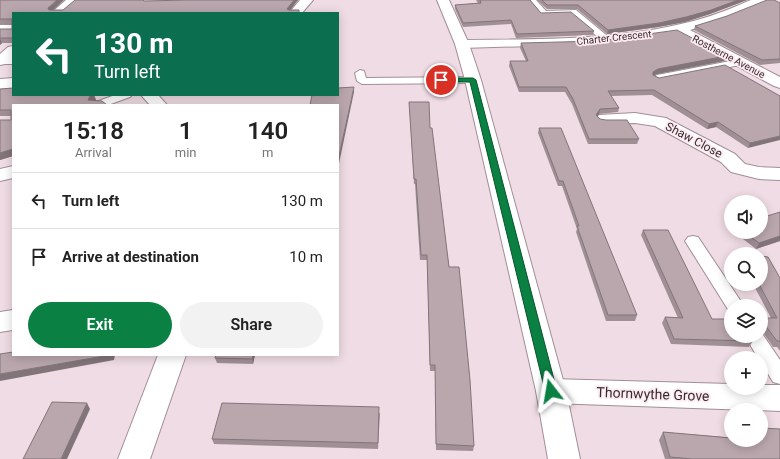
<!DOCTYPE html>
<html lang="en">
<head>
<meta charset="utf-8">
<style>
  :root { --surface:#fff; --page:#f2f2f2; --text:#222; --muted:#767676; --line:#e0e0e0; --accent:#0b8043 }
  body { margin:0; font-family:Roboto,sans-serif; background:var(--page); color:var(--text); height:100vh; display:flex; flex-direction:column; font-size:15px; white-space:nowrap }
  * { box-sizing:border-box; margin:0 }
  p { font-size:13px; color:var(--muted) }
  .icon { flex:none; width:22px; height:22px; fill:none; stroke:currentColor; stroke-width:2; stroke-linecap:round; stroke-linejoin:round }
  .map { position:relative; flex:1; overflow:hidden }
  .details { position:absolute; left:12px; top:104px; width:327px; height:252px; display:flex; flex-direction:column; background:var(--surface); border-radius:0px; box-shadow:0 2px 10px #0003 }
  .details>* { flex:none }
  .top-card { position:absolute; left:12px; top:12px; width:327px; height:84px; border-radius:0px; box-shadow:0 2px 10px #0003; background:#0b6e4f; color:#fff; overflow:hidden }
  .controls { position:absolute; left:724px; top:195px; display:grid; gap:8px }
  .controls a { display:grid; place-items:center; width:44px; height:44px; border-radius:50%; background:var(--surface); box-shadow:0 2px 10px #0003; font-size:20px }
  .pin { position:absolute; display:grid; place-items:center; width:34px; height:34px; color:#fff; margin:-17px; border:2px solid #fff; border-radius:50%; box-shadow:0 1px 4px #0007 }
  .me { position:absolute; width:44px; margin:-22px; rotate:346deg; stroke-linejoin:round; filter:drop-shadow(0 0 3px #0008) }
  .turn { display:flex; align-items:center; gap:14px; height:84px; padding:0 16px; font-size:18px }
  .turn .icon { width:52px; height:52px; stroke-width:2.5 }
  .turn b { display:block; font-size:28px; line-height:34px }
  .eta { display:flex; justify-content:space-evenly; align-items:center; height:68px; text-align:center }
  .eta b { font-size:24px; font-weight:600; line-height:28px }
  .button { display:flex; gap:8px; margin-top:auto; padding:8px 16px }
  .button a { flex:1; height:46px; border-radius:24px; background:var(--accent); color:#fff; font-size:16px; font-weight:600; line-height:46px; text-align:center }
  .button a+a { background:var(--page); color:var(--text) }
  ul { padding:0; list-style:none }
  li { display:flex; align-items:center; gap:12px; height:56px; padding:0 16px; border-top:1px solid var(--line) }
  li div { flex:1 }
  li b { display:block; font-size:15px }
  li em { font-style:normal }
  .map>svg:first-child { display:block }
  .lines { fill:none; stroke-linecap:round; stroke-linejoin:round }
  .service-casing { stroke:#a18e96; stroke-width:2 }
  .minor-casing { stroke:#a18e96; stroke-width:2 }
  .tertiary-casing { stroke:#a18e96; stroke-width:2 }
  .service { fill:#fff; fill-rule:evenodd }
  .minor { fill:#fff; fill-rule:evenodd }
  .tertiary { fill:#fff; fill-rule:evenodd }
  .wall { fill:#a09096 }
  .shaded-wall { fill:#82757a }
  .building { fill:#baa7ae; stroke:#82757a }
  .route { fill:#0b8043; stroke:#07532c }
  .labels { text-anchor:middle; stroke-width:3.5; stroke-linejoin:round; paint-order:stroke }
  .far-street-label { font-size:10px; fill:#352e31; stroke:#feeaf1 }
  .street-label { font-size:12px; fill:#352e31; stroke:#feeaf1 }
  .near-street-label { font-size:14px; fill:#352e31; stroke:#feeaf1 }
</style>
</head>
<body>
<div class="map">
<svg width="780" height="459" viewBox="0 0 780 459">
  <rect width="100%" height="100%" fill="#f0dce4"/>
  <g class="lines">
    <!-- service casing -->
    <g class="service-casing">
      <g id="service">
        <path d="M527,0H536L546,11L576,10L611,39L609,41H603L571,15L541,16Z"/>
        <rect x="0" y="58" width="13" height="6"/>
        <path d="M741,59L746,62L745,64L657,81L652,78L657,75Z"/>
        <path d="M360,70L364,71L366,78L473,77L478,80L473,83L362,84L357,81L355,73Z"/>
        <path d="M115,95H132L130,97L108,105H91L93,103Z"/>
        <path d="M693,236L698,237L744,306H731V311H729L685,241L688,237Z"/>
        <path d="M761,332L780,360V384L773,382L761,362V358H758L745,336H761Z"/>
      </g>
    </g>
    <!-- minor casing -->
    <g class="minor-casing">
      <g id="minor">
        <path d="M66,0H79L65,13H51Z"/>
        <path d="M300,0H313L302,13H289Z"/>
        <path d="M751,0H767L765,3L725,19L690,30L780,77V88L774,86L676,33L597,44L462,48L457,47L455,44L457,41L462,40C536,39 613,41 685,23C708,18 730,9 751,0Z"/>
        <rect x="0" y="25" width="13" height="8"/>
        <path d="M13,46V57L5,64L0,65V54L8,47Z"/>
        <path d="M13,78V88L0,89V79Z"/>
        <path d="M141,95H158L167,105H150Z"/>
        <path d="M635,113L666,118L735,154L745,164L759,167L780,168V180L759,179L731,172L721,162L655,126L635,123L605,124L599,123L596,119L599,115Z"/>
        <path d="M13,166V178L0,181V169Z"/>
        <path d="M13,310V330L0,332V312Z"/>
        <path d="M158,355H186L150,459H118Z"/>
        <path d="M551,379L731,384V388H761V385H780V411L551,403L541,400L536,391L541,382Z"/>
      </g>
    </g>
    <!-- tertiary casing -->
    <g class="tertiary-casing">
      <path id="tertiary" d="M437,0H449L469,44L481,80L566,391L580,459H548L536,391L465,80L455,44Z"/>
    </g>
    <!-- service -->
    <use href="#service" class="service"/>
    <!-- minor -->
    <use href="#minor" class="minor"/>
    <!-- tertiary -->
    <use href="#tertiary" class="tertiary"/>
  </g>
  <!-- wall -->
  <g class="wall">
    <path d="M0,0L53,10H63L144,1L298,0L290,10L13,13V43H2L0,45V29H12V24H0Z"/>
    <path d="M476,0H530L541,13L594,31L593,35L516,38L511,24L463,27L455,9V5L478,3Z"/>
    <path d="M537,0H747L710,14L685,22L658,27L607,34L577,9H547Z"/>
    <path d="M780,3V63L760,65L694,30L695,26Z"/>
    <path d="M521,43L726,56L724,61L657,74L654,75L659,78L780,96L748,148L716,127L707,129L652,95L611,96L619,108L618,112L599,114L597,116L600,119L639,139L637,144H588L572,104L565,92H519L509,66L510,61H526L520,48Z"/>
    <path d="M0,89L13,95H94L96,100L13,105V156L0,160V120H11V116H0Z"/>
    <path d="M409,102L430,128L474,446L473,451L436,450L435,371H430L427,260H420L415,184H414Z"/>
    <path d="M539,128L637,315L635,321H606L576,232L577,229L562,186H558L538,133Z"/>
    <path d="M780,212V241L756,249L734,232H761Z"/>
    <path d="M643,230L712,319L753,341L749,347L671,344L662,323L665,317L678,318L641,235Z"/>
    <path d="M780,278V351L777,347H773L762,331L761,332V320H766L767,318H771L753,284H761Z"/>
    <path d="M255,355L253,364L217,363L215,358Z"/>
    <path d="M380,413L378,449L214,444L212,439Z"/>
    <path d="M663,432L761,440L780,459H665L659,440Z"/>
  </g>
  <!-- shaded-wall -->
  <g class="shaded-wall">
    <path d="M57,0H64L50,13L48,8Z"/>
    <path d="M294,0H298L288,13L287,9Z"/>
    <path d="M738,0H747L710,14L685,22L658,27L607,34L608,30Z"/>
    <path d="M0,38L2,43L0,45Z"/>
    <path d="M726,56L724,61L657,74L651,77L653,72L658,69Z"/>
    <path d="M354,87V92L338,168V161Z"/>
    <path d="M93,95H94L96,100L92,102L88,100L90,96Z"/>
    <path d="M600,109L599,114L595,120L596,115Z"/>
    <path d="M718,122L716,127L707,129L709,124Z"/>
    <path d="M780,136V140L748,148L750,143Z"/>
    <path d="M13,149V156L0,160V153Z"/>
    <path d="M780,236V241L756,249L759,243Z"/>
    <path d="M110,355H115L114,360L0,381V374Z"/>
    <path d="M253,355H255L253,364L252,359Z"/>
    <path d="M87,403L90,409L67,459H61Z"/>
  </g>
  <!-- building -->
  <g class="building">
    <path d="M0,0H57L48,8L49,10H63L75,0H143L144,1L188,0H294L287,9L289,10H299V13H13V38H0V29H12V19H0Z"/>
    <path d="M480,0H530L541,13L571,12L594,31L517,34L511,20L463,23L455,5L481,3Z"/>
    <path d="M542,0H738L711,10L686,17L659,23L608,30L578,5H547Z"/>
    <path d="M767,0H774L780,3V59L762,60L695,26L727,16Z"/>
    <path d="M677,30L726,56L658,69L653,72V75L659,78L725,65L780,96V136L750,143L718,122L709,124L654,90L608,91L619,108L600,109L596,115L600,119L606,120H627L639,139H589L573,99L566,87H519L510,61H528L521,43L598,41Z"/>
    <path d="M354,87L338,161V105H310L312,95H338V88Z"/>
    <path d="M13,88V95H93L90,96L88,100L102,101L107,105H13V149L0,153V120H11V110H0V89Z"/>
    <path d="M409,102H429L430,128H432L449,267H459L470,380L474,446L436,444L435,365H430L427,255H421L416,179H414Z"/>
    <path d="M539,128H561L637,315H608L577,226H579L563,181H559Z"/>
    <path d="M780,212V236L759,243L744,232H761V218Z"/>
    <path d="M643,230H668L712,319H731V336H751L753,341L674,339L665,317L683,318Z"/>
    <path d="M761,256L768,257L780,278V341H777L765,325L763,329H761V320H768L767,318H777L759,284H761Z"/>
    <path d="M13,352V355H110L0,374V354Z"/>
    <path d="M216,355H253L252,359L215,358Z"/>
    <path d="M52,402L87,403L61,459H23Z"/>
    <path d="M222,403L379,407L378,443L212,439Z"/>
    <path d="M761,428L780,429V459H692L670,457L663,432L731,438V440H761Z"/>
  </g>
  <!-- route -->
  <path class="route" d="M441,78H473L476,80L557,391L555,394L551,396L546,394L545,391L470,82H439V79Z"/>
  <g class="labels">
    <!-- far-street labels -->
    <g class="far-street-label">
      <text transform="translate(614 37) rotate(-6)" y="4">Charter Crescent</text>
      <text transform="translate(729 56) rotate(28)" y="4">Rostherne Avenue</text>
    </g>
    <!-- street labels -->
    <g class="street-label">
      <text transform="translate(694 140) rotate(28)" y="4">Shaw Close</text>
    </g>
    <!-- near-street labels -->
    <g class="near-street-label">
      <text transform="translate(653 394) rotate(2)" y="5">Thornwythe Grove</text>
    </g>
  </g>
</svg>
<div class="controls">
<a><svg class="icon" aria-label="sound" viewBox="0 0 24 24"><path d="M4 9h4l5-4v14l-5-4H4zM17 9q2 3 0 6"/></svg></a>
<a><svg class="icon" aria-label="search" viewBox="0 0 24 24"><circle cx="10" cy="10" r="6"/><path d="M15 15l6 6"/></svg></a>
<a><svg class="icon" aria-label="layers" viewBox="0 0 24 24"><path d="M12 4l9 5-9 5-9-5zM3 14l9 5 9-5"/></svg></a>
<a>+</a>
<a>−</a>
</div>
<div class="pin" style="left:441px;top:80px;background:#d93025"><svg class="icon" aria-label="arrive" viewBox="0 0 24 24"><path d="M6 21V4h12l-3 4 3 4H6"/></svg></div>
<svg class="me" style="left:551px;top:391px" viewBox="-20 -20 40 40"><path d="M0-17L14 15 0 8-14 15z" fill="#0b8043" stroke="#fff" stroke-width="4"/></svg>
<div class="top-card">
<div class="turn"><svg class="icon" aria-label="left" viewBox="0 0 24 24"><path d="M17 20v-9H6M10 6l-5 5 5 5"/></svg><div><b>130 m</b>Turn left</div></div>
</div>
<section class="details">
<div class="eta">
<div><b>15:18</b><p>Arrival</p></div>
<div><b>1</b><p>min</p></div>
<div><b>140</b><p>m</p></div>
</div>
<ul>
<li><svg class="icon" aria-label="left" viewBox="0 0 24 24"><path d="M17 20v-9H6M10 6l-5 5 5 5"/></svg><div><b>Turn left</b></div><em>130 m</em></li>
<li><svg class="icon" aria-label="arrive" viewBox="0 0 24 24"><path d="M6 21V4h12l-3 4 3 4H6"/></svg><div><b>Arrive at destination</b></div><em>10 m</em></li>
</ul>
<div class="button"><a>Exit</a><a>Share</a></div>
</section>
</div>
</body>
</html>
